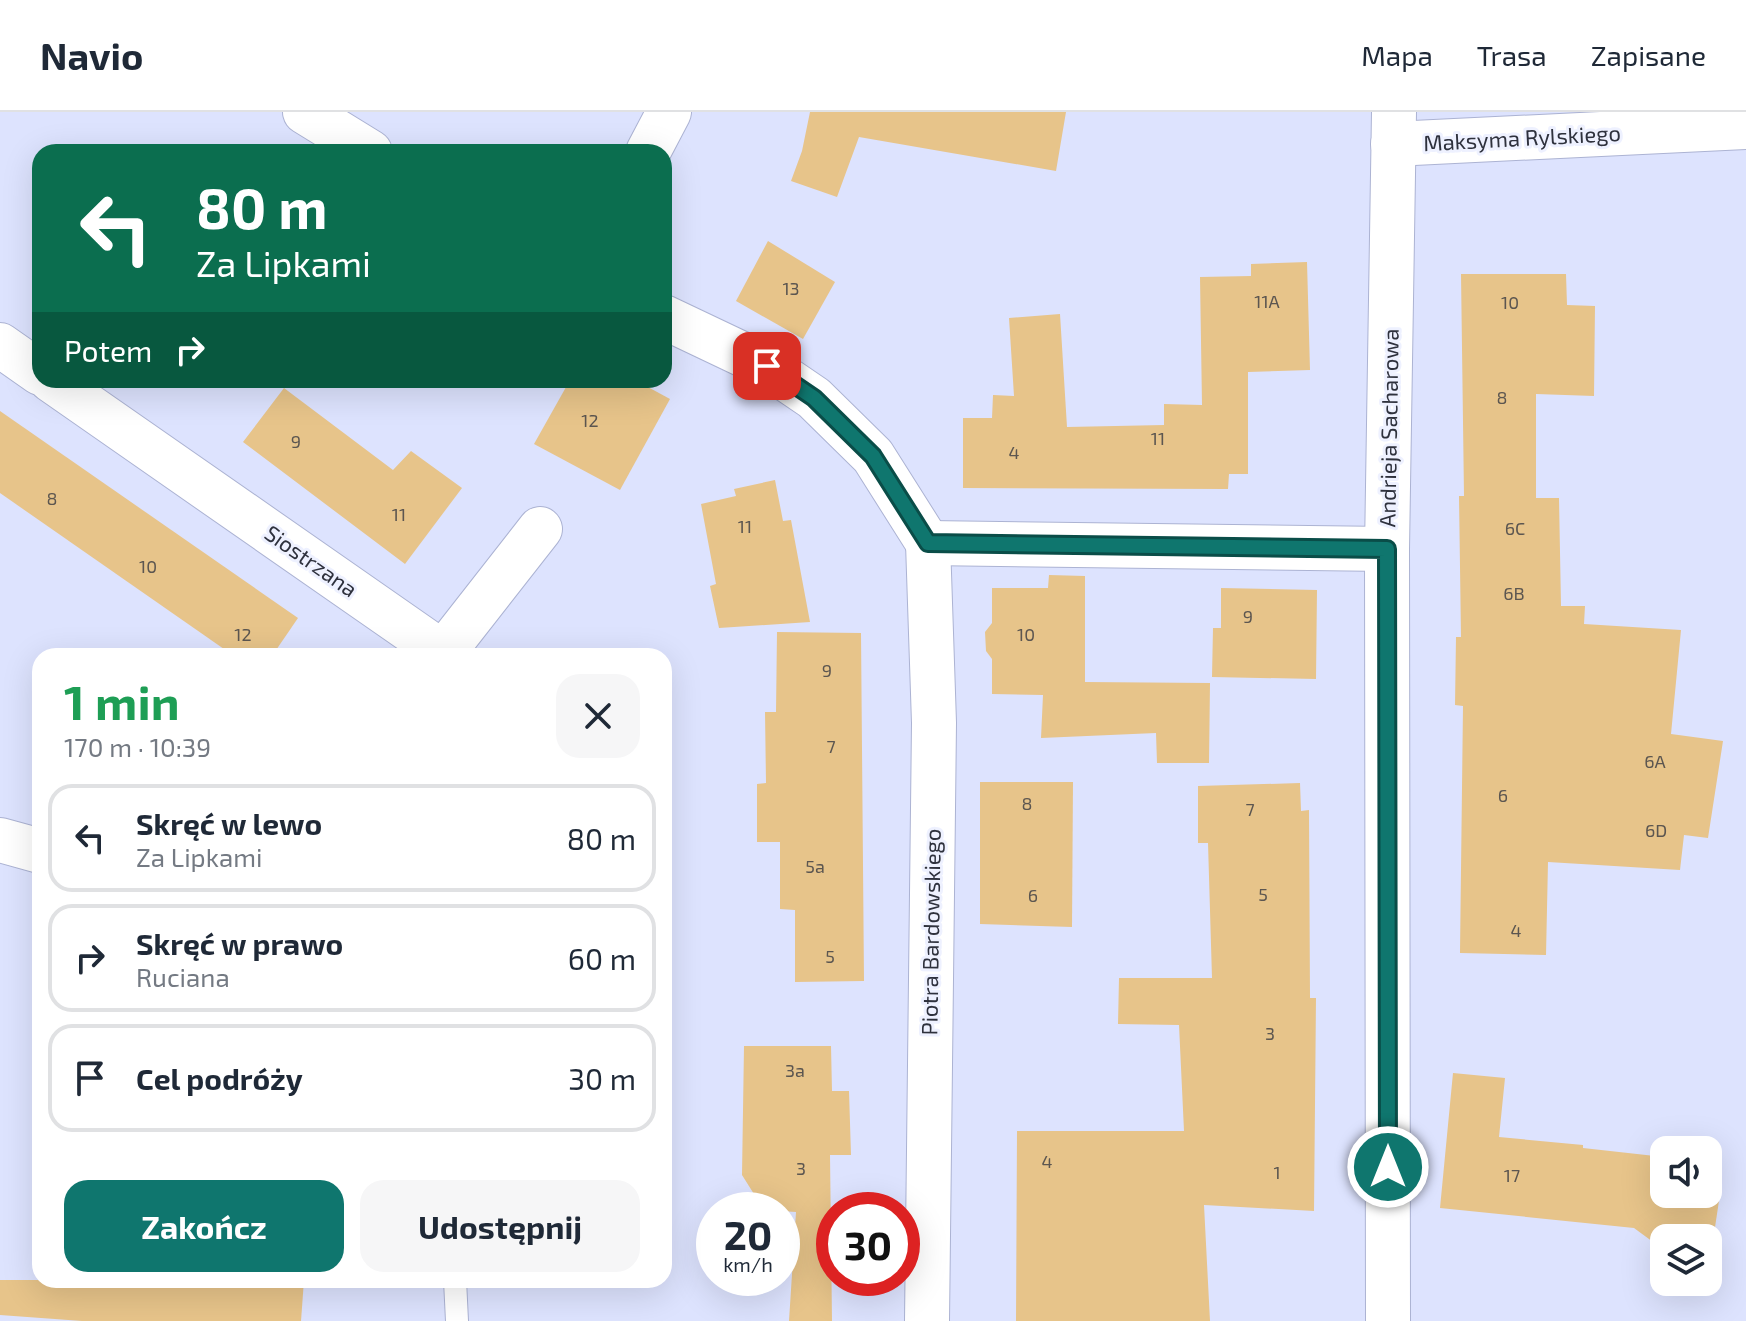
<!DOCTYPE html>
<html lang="pl">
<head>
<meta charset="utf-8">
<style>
  :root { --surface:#fff; --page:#f6f6f7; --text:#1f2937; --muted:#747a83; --line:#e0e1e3; --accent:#0f766e }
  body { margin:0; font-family:"Exo 2",sans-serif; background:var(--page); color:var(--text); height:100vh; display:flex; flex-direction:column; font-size:30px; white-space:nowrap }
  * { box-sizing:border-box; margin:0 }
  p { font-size:26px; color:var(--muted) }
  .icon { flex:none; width:44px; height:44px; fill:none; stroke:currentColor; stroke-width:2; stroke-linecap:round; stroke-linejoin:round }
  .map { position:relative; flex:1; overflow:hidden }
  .details { position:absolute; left:32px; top:536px; width:640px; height:640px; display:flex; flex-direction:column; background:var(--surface); border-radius:24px; box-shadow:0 8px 32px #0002 }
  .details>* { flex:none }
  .guide { position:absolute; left:32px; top:32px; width:640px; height:244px; border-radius:24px; box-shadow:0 8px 32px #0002; background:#0b6e4f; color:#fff; overflow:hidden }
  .fabs { position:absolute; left:1650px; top:1024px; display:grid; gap:16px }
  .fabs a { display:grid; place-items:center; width:72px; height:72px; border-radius:16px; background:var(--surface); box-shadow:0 8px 32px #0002; font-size:40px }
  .speed { position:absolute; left:696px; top:1080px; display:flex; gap:16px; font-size:40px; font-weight:700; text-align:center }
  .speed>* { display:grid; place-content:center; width:104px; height:104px; border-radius:50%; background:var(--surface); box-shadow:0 8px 32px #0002; line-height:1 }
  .speed small { font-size:20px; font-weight:400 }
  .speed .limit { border:12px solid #d22; background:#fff; color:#111 }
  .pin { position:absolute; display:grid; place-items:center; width:68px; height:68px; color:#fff; margin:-34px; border-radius:16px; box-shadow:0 4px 12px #0006 }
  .me { position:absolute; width:88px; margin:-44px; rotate:0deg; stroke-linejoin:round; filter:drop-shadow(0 0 6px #0008) }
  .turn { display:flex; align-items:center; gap:28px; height:168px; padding:0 32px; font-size:36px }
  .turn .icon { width:104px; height:104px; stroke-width:2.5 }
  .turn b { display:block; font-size:56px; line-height:68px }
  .then { display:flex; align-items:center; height:76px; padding:0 32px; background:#0003; gap:16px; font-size:30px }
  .round { display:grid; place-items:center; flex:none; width:84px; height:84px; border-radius:24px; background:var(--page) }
  .head { display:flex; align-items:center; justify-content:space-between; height:136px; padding:0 32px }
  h1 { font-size:48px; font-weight:700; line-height:60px; color:#1e9e55 }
  .action { display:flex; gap:16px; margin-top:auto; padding:16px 32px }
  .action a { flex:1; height:92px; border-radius:24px; background:var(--accent); color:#fff; font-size:32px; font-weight:700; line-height:92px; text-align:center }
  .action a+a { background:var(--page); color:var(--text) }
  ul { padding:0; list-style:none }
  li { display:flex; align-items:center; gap:24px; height:108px; margin:0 16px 12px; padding:0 16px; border:4px solid var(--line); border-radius:24px }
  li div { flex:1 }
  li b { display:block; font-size:30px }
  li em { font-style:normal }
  header { display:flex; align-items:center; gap:48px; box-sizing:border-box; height:112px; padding:0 40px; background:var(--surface); border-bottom:2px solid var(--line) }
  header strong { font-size:38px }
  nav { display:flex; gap:44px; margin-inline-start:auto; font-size:28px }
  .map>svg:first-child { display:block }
  .building { fill:#e7c48a }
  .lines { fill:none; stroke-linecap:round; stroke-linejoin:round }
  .service-casing { stroke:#acb3d3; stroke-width:24 }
  .minor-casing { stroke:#acb3d3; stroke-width:46 }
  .service { stroke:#fff; stroke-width:22 }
  .minor { stroke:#fff; stroke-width:44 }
  .route-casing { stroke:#0a4d48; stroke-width:20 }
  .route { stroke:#0f766e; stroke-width:14 }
  .labels { text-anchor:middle; stroke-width:6; stroke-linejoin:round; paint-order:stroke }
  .number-label { font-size:18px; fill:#5c5650 }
  .street-label { font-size:22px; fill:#2e313d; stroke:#eef1ff }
</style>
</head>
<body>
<header>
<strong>Navio</strong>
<nav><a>Mapa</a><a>Trasa</a><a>Zapisane</a></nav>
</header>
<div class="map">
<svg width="1746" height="1209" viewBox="0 0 1746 1209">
  <rect width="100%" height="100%" fill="#dde3fe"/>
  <!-- building -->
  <g class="building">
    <path d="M810,0H1066L1056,59L859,25L837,85L791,69L802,39Z"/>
    <path d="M768,129L835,170L803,227L736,189Z"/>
    <path d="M1307,150L1310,258L1248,260V362H1229L1228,377L963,376V306H992L993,283L1014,284L1009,206L1060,202L1067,315L1164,313V292L1202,293L1200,165L1251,164V152Z"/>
    <path d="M1461,162H1566L1567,193L1595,194L1594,284L1536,282V386H1559L1561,494H1585L1584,512L1681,518L1671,622L1723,629L1708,726L1684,723L1680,758L1548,750L1546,843L1460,841L1463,594L1455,593L1456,525H1461L1459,384H1464Z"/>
    <path d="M570,268H635L670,287L620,378L534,332Z"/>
    <path d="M284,276L393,358L411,339L462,376L405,452L243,330Z"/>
    <path d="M0,299L298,506L272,544H234L0,381Z"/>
    <path d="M775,368L783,409L791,408L810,510L719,516L710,474L716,472L701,392L736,384L734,377Z"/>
    <path d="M1049,463L1085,464V570L1210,571L1209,651H1157L1156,621L1041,626L1043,583L992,582V547L986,539L985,520L992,511V476H1048Z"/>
    <path d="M1221,476L1317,478L1316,567L1212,565L1213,516H1221Z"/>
    <path d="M777,520L861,521L864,869L795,870V798L780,797V730H757V672L766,671L765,600H776Z"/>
    <path d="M980,670H1073L1072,815L980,812Z"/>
    <path d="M1300,671L1301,699L1309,698L1310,886H1316L1314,1099L1204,1093L1210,1209H1016L1017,1019H1184L1179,913L1118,912L1119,866H1212L1208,731H1198V674Z"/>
    <path d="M744,934H831L832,979H849L851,1043H830L832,1209H789L796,1100L764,1098L742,1063Z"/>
    <path d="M1453,961L1505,966L1499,1025L1583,1033V1036L1664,1045V1082H1708V1073L1720,1082L1708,1162V1126H1664V1138L1634,1116L1440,1096Z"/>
    <path d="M0,1168H304L301,1209H82L0,1203Z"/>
  </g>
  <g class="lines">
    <!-- service casing -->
    <g class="service-casing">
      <path id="service" d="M455,1168L457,1209"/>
    </g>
    <!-- minor casing -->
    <g class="minor-casing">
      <g id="minor">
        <path d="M305,0L370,40"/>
        <path d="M1393,32L1746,15"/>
        <path d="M648,40L669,0"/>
        <path d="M664,205L767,254L814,286L873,344L928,431"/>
        <path d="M0,233L40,261"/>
        <path d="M51,268L443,541L540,417"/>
        <path d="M928,431L1387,437"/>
        <path d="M0,728L40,739"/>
        <path d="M927,1209L934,611L928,431"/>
        <path d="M1388,1209L1387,437L1394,0"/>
      </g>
    </g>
    <!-- service -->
    <use href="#service" class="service"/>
    <!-- minor -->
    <use href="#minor" class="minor"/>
  </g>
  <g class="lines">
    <!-- route casing -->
    <g class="route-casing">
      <path id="route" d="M767,254L814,286L873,344L928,431L1387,437L1388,1055"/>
    </g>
    <!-- route -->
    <use href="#route" class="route"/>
  </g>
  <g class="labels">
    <!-- number labels -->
    <g class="number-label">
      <text x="791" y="183">13</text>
      <text x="1267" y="196">11A</text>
      <text x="1510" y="197">10</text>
      <text x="1502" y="292">8</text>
      <text x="590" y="315">12</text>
      <text x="1158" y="333">11</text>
      <text x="296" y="336">9</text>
      <text x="1014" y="347">4</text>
      <text x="52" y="393">8</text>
      <text x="399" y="409">11</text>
      <text x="745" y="421">11</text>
      <text x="1515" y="423">6C</text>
      <text x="148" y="461">10</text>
      <text x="1514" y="488">6B</text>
      <text x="1248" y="511">9</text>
      <text x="243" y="529">12</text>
      <text x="1026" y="529">10</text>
      <text x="827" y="565">9</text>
      <text x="831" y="641">7</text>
      <text x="1655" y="656">6A</text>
      <text x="1503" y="690">6</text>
      <text x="1027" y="698">8</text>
      <text x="1250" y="704">7</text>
      <text x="1656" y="725">6D</text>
      <text x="815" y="761">5a</text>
      <text x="1263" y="789">5</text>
      <text x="1033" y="790">6</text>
      <text x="1516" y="825">4</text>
      <text x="830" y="851">5</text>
      <text x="1270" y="928">3</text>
      <text x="795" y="965">3a</text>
      <text x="1047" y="1056">4</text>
      <text x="801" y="1063">3</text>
      <text x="1277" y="1067">1</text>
      <text x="1512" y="1070">17</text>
    </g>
    <!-- street labels -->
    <g class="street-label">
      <text transform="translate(1522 26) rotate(-3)" y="8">Maksyma Rylskiego</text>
      <text transform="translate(1389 316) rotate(-89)" y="8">Andrieja Sacharowa</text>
      <text transform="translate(311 449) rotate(35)" y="8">Siostrzana</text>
      <text transform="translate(931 820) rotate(-89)" y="8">Piotra Bardowskiego</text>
    </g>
  </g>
</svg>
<div class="fabs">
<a><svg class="icon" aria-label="sound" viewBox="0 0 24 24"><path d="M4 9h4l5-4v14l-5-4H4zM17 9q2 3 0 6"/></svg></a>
<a><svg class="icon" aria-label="layers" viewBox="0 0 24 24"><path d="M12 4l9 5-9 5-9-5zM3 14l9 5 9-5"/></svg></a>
</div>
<div class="speed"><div>20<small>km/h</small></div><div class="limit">30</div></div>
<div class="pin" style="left:767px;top:254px;background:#d93025"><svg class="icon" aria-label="arrive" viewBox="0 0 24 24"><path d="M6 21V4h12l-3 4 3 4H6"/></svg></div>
<svg class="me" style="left:1388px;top:1055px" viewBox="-20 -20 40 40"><circle r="17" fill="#0f766e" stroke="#fff" stroke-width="3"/><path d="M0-11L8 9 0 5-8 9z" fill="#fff"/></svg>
<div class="guide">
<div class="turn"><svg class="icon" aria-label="left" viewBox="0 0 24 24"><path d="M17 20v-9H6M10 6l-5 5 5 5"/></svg><div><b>80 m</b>Za Lipkami</div></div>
<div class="then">Potem<svg class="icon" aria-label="right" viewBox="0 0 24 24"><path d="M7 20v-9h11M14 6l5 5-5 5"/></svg></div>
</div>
<section class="details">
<div class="head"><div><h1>1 min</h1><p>170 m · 10:39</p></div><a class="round"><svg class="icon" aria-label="close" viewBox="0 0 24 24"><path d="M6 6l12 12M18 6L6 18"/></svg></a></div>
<ul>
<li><svg class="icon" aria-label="left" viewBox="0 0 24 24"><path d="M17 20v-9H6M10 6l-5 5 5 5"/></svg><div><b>Skręć w lewo</b><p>Za Lipkami</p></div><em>80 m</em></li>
<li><svg class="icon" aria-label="right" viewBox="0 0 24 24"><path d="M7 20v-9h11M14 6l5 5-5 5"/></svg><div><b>Skręć w prawo</b><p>Ruciana</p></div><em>60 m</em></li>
<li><svg class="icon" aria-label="arrive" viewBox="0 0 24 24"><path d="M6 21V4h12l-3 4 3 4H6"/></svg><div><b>Cel podróży</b></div><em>30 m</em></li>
</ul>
<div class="action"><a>Zakończ</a><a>Udostępnij</a></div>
</section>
</div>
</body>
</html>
